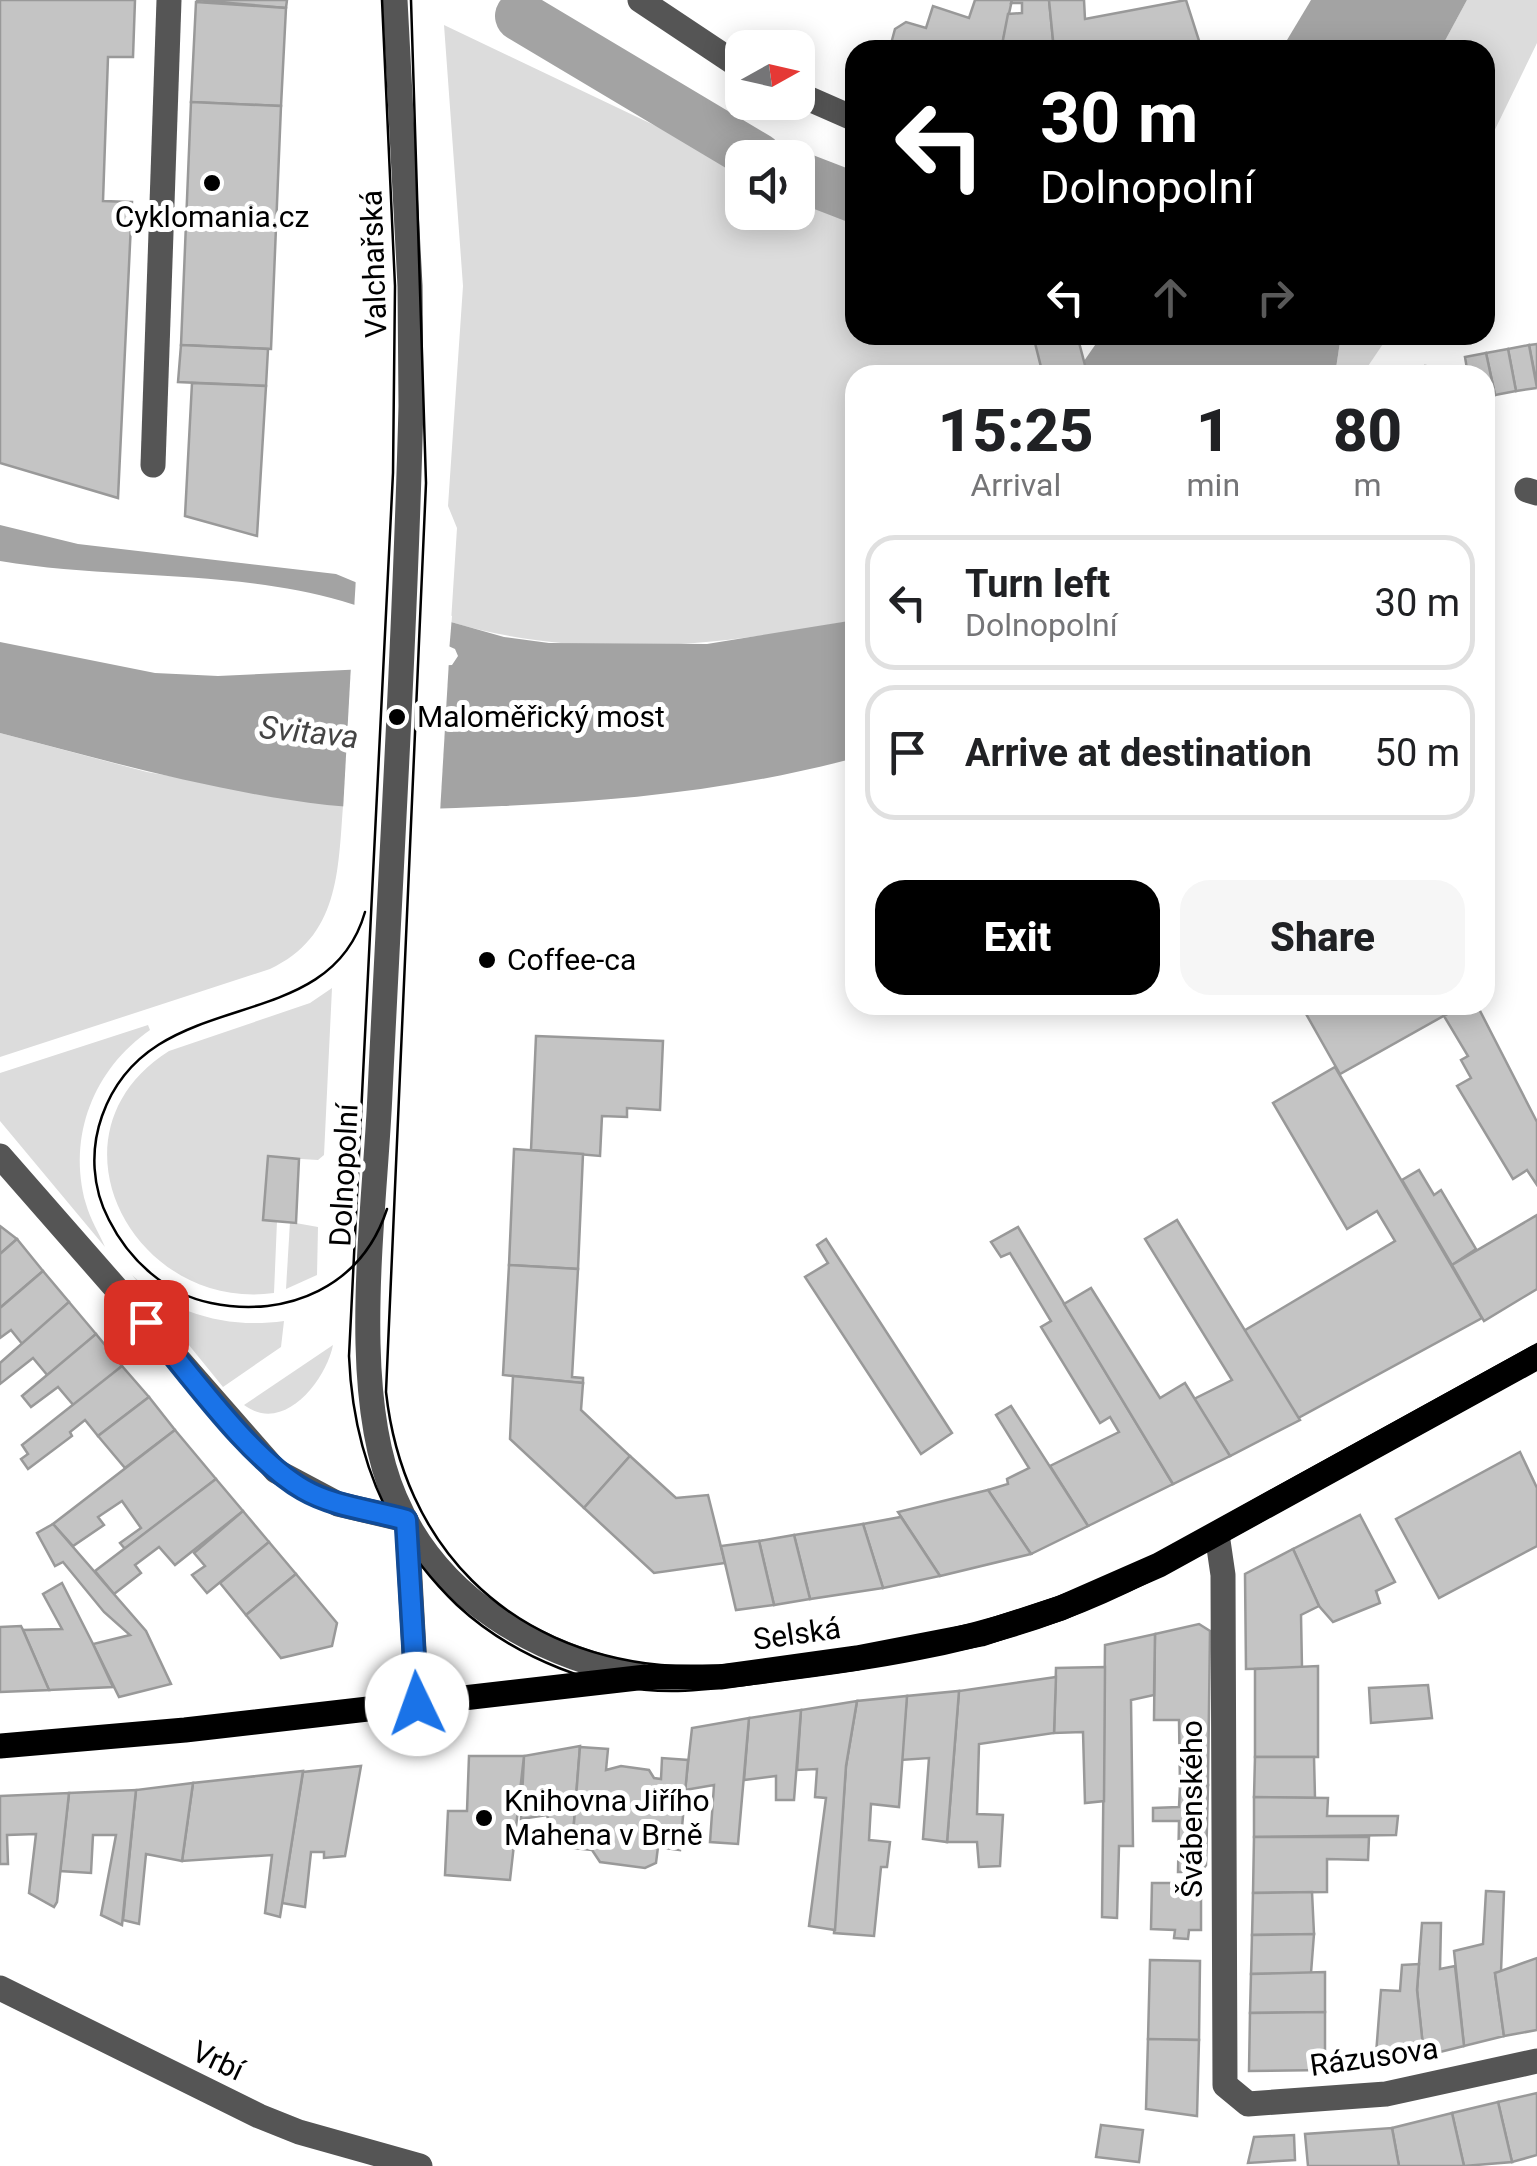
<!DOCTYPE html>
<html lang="en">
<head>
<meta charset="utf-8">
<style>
  :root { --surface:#fff; --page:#f6f6f6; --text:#202124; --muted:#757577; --line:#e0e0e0; --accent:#000 }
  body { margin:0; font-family:Roboto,sans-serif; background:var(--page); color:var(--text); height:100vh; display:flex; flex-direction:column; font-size:38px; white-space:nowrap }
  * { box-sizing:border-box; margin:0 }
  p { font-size:32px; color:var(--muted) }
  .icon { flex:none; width:55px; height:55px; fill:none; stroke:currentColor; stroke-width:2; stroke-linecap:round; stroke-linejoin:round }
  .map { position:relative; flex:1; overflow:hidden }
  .drawer { position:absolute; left:845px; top:365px; width:650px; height:650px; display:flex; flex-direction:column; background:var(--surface); border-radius:30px; box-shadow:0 5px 25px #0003 }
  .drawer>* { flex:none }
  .top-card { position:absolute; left:845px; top:40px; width:650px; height:305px; border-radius:30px; box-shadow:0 5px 25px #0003; background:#000; color:#fff; overflow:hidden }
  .needle { width:65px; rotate:82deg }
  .buttons { position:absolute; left:725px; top:30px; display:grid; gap:20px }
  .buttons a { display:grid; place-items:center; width:90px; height:90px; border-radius:20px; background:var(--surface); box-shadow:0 5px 25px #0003; font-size:50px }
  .pin { position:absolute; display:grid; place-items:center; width:85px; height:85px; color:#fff; margin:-42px; border-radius:20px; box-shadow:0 5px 15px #0006 }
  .me { position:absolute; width:110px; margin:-55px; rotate:357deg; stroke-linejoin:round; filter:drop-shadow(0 0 8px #0008) }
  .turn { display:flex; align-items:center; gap:35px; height:210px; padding:0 30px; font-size:45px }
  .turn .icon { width:130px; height:130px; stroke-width:2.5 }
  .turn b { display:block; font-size:70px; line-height:85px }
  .lanes { display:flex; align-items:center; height:95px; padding:0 30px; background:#0003; justify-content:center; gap:50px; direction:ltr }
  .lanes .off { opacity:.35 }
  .eta { display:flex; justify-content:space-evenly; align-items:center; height:170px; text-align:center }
  .eta b { font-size:60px; font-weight:800; line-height:70px }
  .primary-button { display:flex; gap:20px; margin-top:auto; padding:20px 30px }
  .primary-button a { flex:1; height:115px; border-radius:30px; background:var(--accent); color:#fff; font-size:40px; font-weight:800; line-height:115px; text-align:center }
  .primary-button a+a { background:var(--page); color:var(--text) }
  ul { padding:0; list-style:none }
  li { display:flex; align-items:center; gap:30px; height:135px; margin:0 20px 15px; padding:0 10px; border:5px solid var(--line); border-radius:30px }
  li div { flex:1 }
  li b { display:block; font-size:38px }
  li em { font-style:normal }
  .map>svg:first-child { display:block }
  .green { fill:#dcdcdc }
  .water { fill:#a3a3a3 }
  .pier { fill:#fff }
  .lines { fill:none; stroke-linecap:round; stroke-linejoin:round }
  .canal { stroke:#a3a3a3; stroke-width:50 }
  .building { fill:#c4c4c4; stroke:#999; stroke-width:2.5 }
  .minor { stroke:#555; stroke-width:25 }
  .major { stroke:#000; stroke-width:25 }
  .tram { stroke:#000; stroke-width:2.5 }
  .route-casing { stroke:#114b97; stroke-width:25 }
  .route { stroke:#1a73e8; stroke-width:18 }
  .poi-dot { fill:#000; stroke:#fff; stroke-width:4 }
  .labels { text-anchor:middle; stroke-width:10; stroke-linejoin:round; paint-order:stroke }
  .poi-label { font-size:30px; fill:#000; stroke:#fff; text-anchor:start }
  .street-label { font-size:30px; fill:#000; stroke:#fff }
  .water-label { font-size:32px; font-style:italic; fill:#444; stroke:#fff }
</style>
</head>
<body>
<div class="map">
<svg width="1537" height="2166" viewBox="0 0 1537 2166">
  <rect width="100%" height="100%" fill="#fff"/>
  <!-- green -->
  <g class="green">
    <path d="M1467,0H1537V43L1485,150V50H1440Z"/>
    <path d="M444,25L742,167V212H798V193L855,215V335H1033L1043,375H855V620C721,645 584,662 451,622L457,528L448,506L463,286Z"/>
    <path d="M1341,335H1389L1362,375H1335Z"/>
    <path d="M0,733L147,772L343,806C338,872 339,937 270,969L0,1057Z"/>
    <path d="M332,988L324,1155L318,1160L268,1157L263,1220L277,1221L274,1293C133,1312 39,1133 169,1051L310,1003Z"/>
    <path d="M148,1025L150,1030C94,1069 67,1136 86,1204C90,1219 99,1233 105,1247L0,1121V1073Z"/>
    <path d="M290,1222L318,1227L317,1275L286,1289Z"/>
    <path d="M132,1275C173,1314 227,1329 284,1321L281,1347L223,1387Z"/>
    <path d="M333,1345C326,1380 284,1435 244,1405Z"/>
  </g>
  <!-- water -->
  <g class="water">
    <path d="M1311,0H1467L1440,50H1281Z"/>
    <path d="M1102,335H1341L1335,375H1071L1085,369L1084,361Z"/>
    <path d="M0,525L78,544L336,574L451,622L504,637L549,643L707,644L855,620V758C738,789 623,801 502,806C444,809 384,811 327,805C216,792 107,761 0,733V642L155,673L218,676L452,665L458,656L455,649C418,633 381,612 342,601C231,569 113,580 0,561Z"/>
  </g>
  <!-- pier -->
  <g class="pier">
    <path d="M356,577L452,616L449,652L354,611Z"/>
    <path d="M449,660L440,813L343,811L351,665Z"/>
  </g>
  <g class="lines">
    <!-- canal -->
    <g class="canal">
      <path d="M520,16L758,158"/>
      <path d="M798,176L855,198"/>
    </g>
  </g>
  <!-- building -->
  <g class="building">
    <path d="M0,0H135L133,57H108L103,201L132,202L118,498L0,463Z"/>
    <path d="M196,0H287L286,8Z"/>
    <path d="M975,0H1012L1001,50H897L892,40L895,29L906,22L926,28L933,6L969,18Z"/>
    <path d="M1012,0H1049L1054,50H1001L1008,14L1022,13V3H1011Z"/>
    <path d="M1049,0H1084L1085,19L1186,0L1202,50H1054Z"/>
    <path d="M196,2L286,8L281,106L191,102Z"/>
    <path d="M191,102L281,106L271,349L181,345Z"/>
    <path d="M1033,335H1077L1086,369L1068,375H1043Z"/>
    <path d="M1537,344V385L1529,345Z"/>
    <path d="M181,345L268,349L266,386L178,382Z"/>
    <path d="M1529,345L1537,388L1516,391L1508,349Z"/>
    <path d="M1508,349L1516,391L1495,395L1486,353Z"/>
    <path d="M1486,353L1495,395L1485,397V375H1468L1465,357Z"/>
    <path d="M1425,366L1443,368L1442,375H1423Z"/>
    <path d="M192,383L266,386L257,536L185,516Z"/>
    <path d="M1301,1005H1463L1340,1074Z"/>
    <path d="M1464,1005H1477L1537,1122V1185L1527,1170L1513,1179L1457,1086L1471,1078L1461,1060L1468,1056L1444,1016Z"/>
    <path d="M536,1036L663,1041L660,1110L627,1108V1117L602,1116L600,1156L531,1150Z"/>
    <path d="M1335,1067L1482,1318L1298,1418L1242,1332L1395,1241L1377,1211L1347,1229L1273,1103Z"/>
    <path d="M514,1149L583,1154L578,1269L509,1265Z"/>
    <path d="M268,1156L299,1159L296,1223L263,1220Z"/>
    <path d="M1419,1170L1434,1195L1441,1190L1476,1249L1452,1265L1402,1180Z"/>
    <path d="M1537,1215V1289L1484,1321L1452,1265Z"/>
    <path d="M1177,1220L1300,1420L1230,1456L1194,1399L1232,1380L1145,1239Z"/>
    <path d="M0,1226L17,1239L0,1254Z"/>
    <path d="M1018,1227L1173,1484L1088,1526L1050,1466L1119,1432L1110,1417L1100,1423L1041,1327L1051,1321L1010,1253L1001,1257L991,1242Z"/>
    <path d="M17,1239L43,1271L0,1308V1254Z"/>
    <path d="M826,1239L952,1433L921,1454L805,1277L828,1263L817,1245Z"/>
    <path d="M509,1265L578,1269L572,1377L583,1378V1383L503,1375Z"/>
    <path d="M43,1271L69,1302L23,1345L11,1330L0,1338V1308Z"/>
    <path d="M1091,1288L1160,1398L1185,1383L1230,1456L1173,1484L1064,1304Z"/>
    <path d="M69,1302L96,1334L48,1376L33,1358L0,1384V1363Z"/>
    <path d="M96,1334L122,1366L75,1407L58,1387L31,1407L22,1396Z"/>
    <path d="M122,1366L149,1397L98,1436L85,1420L70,1432L72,1436L28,1469L21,1459L28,1454L22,1445Z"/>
    <path d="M513,1376L583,1383L581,1410L630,1456L584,1508L510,1439Z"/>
    <path d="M149,1397L175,1430L125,1468L98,1436Z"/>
    <path d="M1011,1406L1088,1526L1031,1554L988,1490L1008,1484L1007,1479L1029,1468L996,1415Z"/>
    <path d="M175,1430L216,1479L125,1549L120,1543L141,1528L122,1501L98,1517L104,1525L73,1546L53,1524Z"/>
    <path d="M1520,1452L1537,1488V1546L1439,1598L1396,1519Z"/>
    <path d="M630,1456L676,1498L708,1495L725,1563L654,1573L584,1508Z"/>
    <path d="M216,1479L243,1511L175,1565L159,1547L135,1565L141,1573L114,1594L95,1571Z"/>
    <path d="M988,1490L1031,1554L940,1576L898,1512Z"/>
    <path d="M243,1511L269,1542L207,1593L192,1575L205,1566L194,1553Z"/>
    <path d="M1360,1515L1395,1582L1376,1591L1380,1603L1333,1622L1319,1606L1293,1549Z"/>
    <path d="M901,1517L940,1576L883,1588L863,1524Z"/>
    <path d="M53,1524L146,1631L171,1684L119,1697L93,1644L130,1635L104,1612L63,1562L55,1566L37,1533Z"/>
    <path d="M863,1524L883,1588L810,1599L794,1535Z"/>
    <path d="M794,1535L810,1599L774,1605L759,1541Z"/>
    <path d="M759,1541L774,1605L736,1610L721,1546Z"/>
    <path d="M269,1542L296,1574L246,1615L220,1583Z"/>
    <path d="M1293,1549L1319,1606L1301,1615L1302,1668L1246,1669L1245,1574Z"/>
    <path d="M296,1574L337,1623L332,1646L281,1658L246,1615Z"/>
    <path d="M62,1583L93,1644L113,1687L49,1690L23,1630L62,1629L43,1594Z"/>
    <path d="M1199,1624L1210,1631L1208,1785L1180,1786L1179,1720H1154L1155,1634Z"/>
    <path d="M21,1626L23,1630L49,1690L0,1692V1627Z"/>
    <path d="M1155,1634L1154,1695L1131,1700L1133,1846H1119L1117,1918L1102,1917L1105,1645Z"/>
    <path d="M1318,1666V1757H1255V1669Z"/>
    <path d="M1105,1667L1104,1801L1085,1803L1083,1732L1054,1733L1056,1668Z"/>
    <path d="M1056,1677L1054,1733L979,1744L977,1814L1003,1815L1000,1866L979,1867L977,1842H947L959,1691Z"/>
    <path d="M1428,1685L1432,1718L1371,1723L1369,1688Z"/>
    <path d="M959,1691L947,1842L923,1839L929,1758L901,1760L907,1696Z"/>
    <path d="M907,1696L899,1807L871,1804L869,1840L890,1842L887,1867H881L874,1936L834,1933L846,1766L857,1701Z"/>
    <path d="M857,1701L846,1766L835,1930L809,1926L826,1798L815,1797L817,1769L797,1770L801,1710Z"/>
    <path d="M801,1710L794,1800H776V1776L744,1780L749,1718Z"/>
    <path d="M749,1718L738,1844L710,1842L714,1785L685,1790L692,1728Z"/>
    <path d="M580,1746L573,1835H552L547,1815L521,1819L524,1756Z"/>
    <path d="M580,1747L608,1749L606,1770L621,1766L649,1770L654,1778L661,1779L662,1758L688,1760L680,1850L658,1847L656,1863L645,1868L600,1862L592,1850L572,1848Z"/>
    <path d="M469,1756H524L510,1880L445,1875L448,1811H467Z"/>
    <path d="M1255,1757H1314L1315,1798L1254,1797Z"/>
    <path d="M361,1766L345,1856L324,1858V1852H311L305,1907L282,1903L303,1772Z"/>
    <path d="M303,1771L280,1917L265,1913L272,1855L182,1861L193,1783Z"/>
    <path d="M193,1783L182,1861L146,1854L139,1924L123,1920L136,1790Z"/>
    <path d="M1208,1785L1206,1865L1201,1872H1178L1179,1821H1153V1808L1179,1807L1180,1786Z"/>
    <path d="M136,1790L122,1925L101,1915L116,1835H93L91,1873L60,1871L69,1793Z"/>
    <path d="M69,1793L57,1902L54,1907L29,1893L36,1834L7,1835L8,1864H0V1796Z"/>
    <path d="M1254,1797L1328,1798L1327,1816H1398L1396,1835L1254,1837Z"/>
    <path d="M1254,1837H1369L1368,1860L1327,1859V1892L1253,1893Z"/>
    <path d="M1152,1883H1201V1930H1189L1188,1939L1174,1938L1175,1930L1151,1929Z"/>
    <path d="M1486,1891L1504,1892L1501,1972L1495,1973L1504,2036L1464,2046L1454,1951L1483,1944Z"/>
    <path d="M1312,1892L1314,1934L1252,1935L1253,1893Z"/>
    <path d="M1422,1923H1441L1440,1969L1455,1966L1464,2046L1424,2056L1417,1990Z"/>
    <path d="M1314,1934L1311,1973L1251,1974L1252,1935Z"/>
    <path d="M1537,1958V2030L1504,2036L1495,1973Z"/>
    <path d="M1150,1960L1200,1961L1199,2040L1148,2039Z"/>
    <path d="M1419,1964L1417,1990L1424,2056L1375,2067L1381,1990L1400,1991L1402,1965Z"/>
    <path d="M1325,1972V2012L1250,2013L1251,1974Z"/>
    <path d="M1325,2012V2070L1249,2071L1250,2013Z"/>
    <path d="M1148,2039L1199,2040L1197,2116L1146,2109Z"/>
    <path d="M1537,2093V2155L1512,2162L1498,2102Z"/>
    <path d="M1498,2102L1512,2162L1464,2166L1452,2113Z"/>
    <path d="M1452,2113L1464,2166H1399L1392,2128Z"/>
    <path d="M1101,2125L1143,2130L1139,2162L1096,2157Z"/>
    <path d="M1392,2128L1399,2166H1308L1305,2134Z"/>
    <path d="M1294,2135L1295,2160L1248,2163L1254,2137Z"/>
  </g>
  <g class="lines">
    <!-- minor -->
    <g class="minor">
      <path d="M395,0L410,286L411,406C405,635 391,864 380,1093C375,1212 348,1390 395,1498C438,1600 537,1655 641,1676"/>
      <path d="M640,0L742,68"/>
      <path d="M798,94L855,119"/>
      <path d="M153,465L169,0"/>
      <path d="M1527,490L1537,493"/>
      <path d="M0,1156L276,1471L338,1504L406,1520"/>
      <path d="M407,1525L417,1704"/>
      <path d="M1217,1534L1223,1575L1225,2085L1248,2104L1386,2094L1537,2061"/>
      <path d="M0,1988L259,2116L299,2132L420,2166"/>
    </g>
    <!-- major -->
    <path class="major" d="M0,1746L185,1730L646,1677H720L857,1658L981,1634L1061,1608L1159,1565L1537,1357"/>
    <!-- tram -->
    <g class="tram">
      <path d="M382,0L395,286L393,473L349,1356C353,1453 386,1537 457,1605C513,1657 601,1693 678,1691C710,1690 743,1685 775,1681C873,1669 970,1654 1063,1619C1136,1592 1204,1552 1272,1515C1361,1466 1449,1417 1537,1369"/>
      <path d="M411,0L426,483L386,1392C403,1545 506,1650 661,1665C716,1670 773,1660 827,1652C918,1640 1005,1619 1090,1585C1151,1561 1208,1526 1265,1494C1356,1444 1446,1394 1537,1344"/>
      <path d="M365,912C328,1042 150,980 102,1116C90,1150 92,1188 109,1220C129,1260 166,1294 211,1303C288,1319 362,1286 387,1209"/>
    </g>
  </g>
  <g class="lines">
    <!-- route casing -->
    <g class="route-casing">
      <path id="route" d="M146,1322C189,1372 248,1457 303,1489C334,1507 372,1510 406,1520L417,1704"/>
    </g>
    <!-- route -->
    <use href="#route" class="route"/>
  </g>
  <!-- markers -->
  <g class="poi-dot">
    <circle cx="212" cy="183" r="10"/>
    <circle cx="397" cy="717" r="10"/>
    <circle cx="487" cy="960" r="10"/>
    <circle cx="484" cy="1818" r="10"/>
  </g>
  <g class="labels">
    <!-- poi labels -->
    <g class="poi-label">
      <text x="212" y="227" text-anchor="middle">Cyklomania.cz</text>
      <text x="417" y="727">Maloměřický most</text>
      <text x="507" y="970">Coffee-ca</text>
      <text x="504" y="1811">Knihovna Jiřího<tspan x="504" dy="34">Mahena v Brně</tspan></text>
    </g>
    <!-- street labels -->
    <g class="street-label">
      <text transform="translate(374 264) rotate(-92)" y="10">Valchařská</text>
      <text transform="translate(344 1175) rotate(-87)" y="10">Dolnopolní</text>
      <text transform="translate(797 1634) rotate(-8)" y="10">Selská</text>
      <text transform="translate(1192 1809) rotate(-90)" y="10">Švábenského</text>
      <text transform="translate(1374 2057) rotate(-8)" y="10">Rázusova</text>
      <text transform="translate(218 2061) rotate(25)" y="10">Vrbí</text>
    </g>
    <!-- water labels -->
    <g class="water-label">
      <text transform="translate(309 732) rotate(6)" y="11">Svitava</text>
    </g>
  </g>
</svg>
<div class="buttons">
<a><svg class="needle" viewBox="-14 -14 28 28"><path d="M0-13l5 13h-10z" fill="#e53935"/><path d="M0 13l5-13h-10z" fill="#757577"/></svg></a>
<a><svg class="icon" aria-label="sound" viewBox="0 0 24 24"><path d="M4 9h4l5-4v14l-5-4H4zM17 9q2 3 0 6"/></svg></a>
</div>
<div class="pin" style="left:146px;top:1322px;background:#d93025"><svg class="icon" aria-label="arrive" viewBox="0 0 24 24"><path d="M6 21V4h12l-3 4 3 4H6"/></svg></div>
<svg class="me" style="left:417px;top:1704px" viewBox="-20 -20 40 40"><circle r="19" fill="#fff"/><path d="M0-13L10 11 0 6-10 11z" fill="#1a73e8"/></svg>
<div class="top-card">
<div class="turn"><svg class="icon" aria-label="left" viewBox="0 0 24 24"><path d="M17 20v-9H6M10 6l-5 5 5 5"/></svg><div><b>30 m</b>Dolnopolní</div></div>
<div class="lanes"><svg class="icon" aria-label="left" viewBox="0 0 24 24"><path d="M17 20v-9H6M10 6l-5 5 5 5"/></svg><svg class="icon off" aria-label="ahead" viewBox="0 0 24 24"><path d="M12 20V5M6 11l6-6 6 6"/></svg><svg class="icon off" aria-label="right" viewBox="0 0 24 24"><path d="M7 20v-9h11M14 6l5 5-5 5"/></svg></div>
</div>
<section class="drawer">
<div class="eta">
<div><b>15:25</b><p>Arrival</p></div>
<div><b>1</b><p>min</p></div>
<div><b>80</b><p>m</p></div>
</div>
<ul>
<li><svg class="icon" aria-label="left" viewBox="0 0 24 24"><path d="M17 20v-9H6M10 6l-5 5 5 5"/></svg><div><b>Turn left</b><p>Dolnopolní</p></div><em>30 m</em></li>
<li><svg class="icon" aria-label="arrive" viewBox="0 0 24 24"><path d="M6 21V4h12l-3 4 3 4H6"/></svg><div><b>Arrive at destination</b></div><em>50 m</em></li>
</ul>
<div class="primary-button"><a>Exit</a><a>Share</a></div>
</section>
</div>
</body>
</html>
